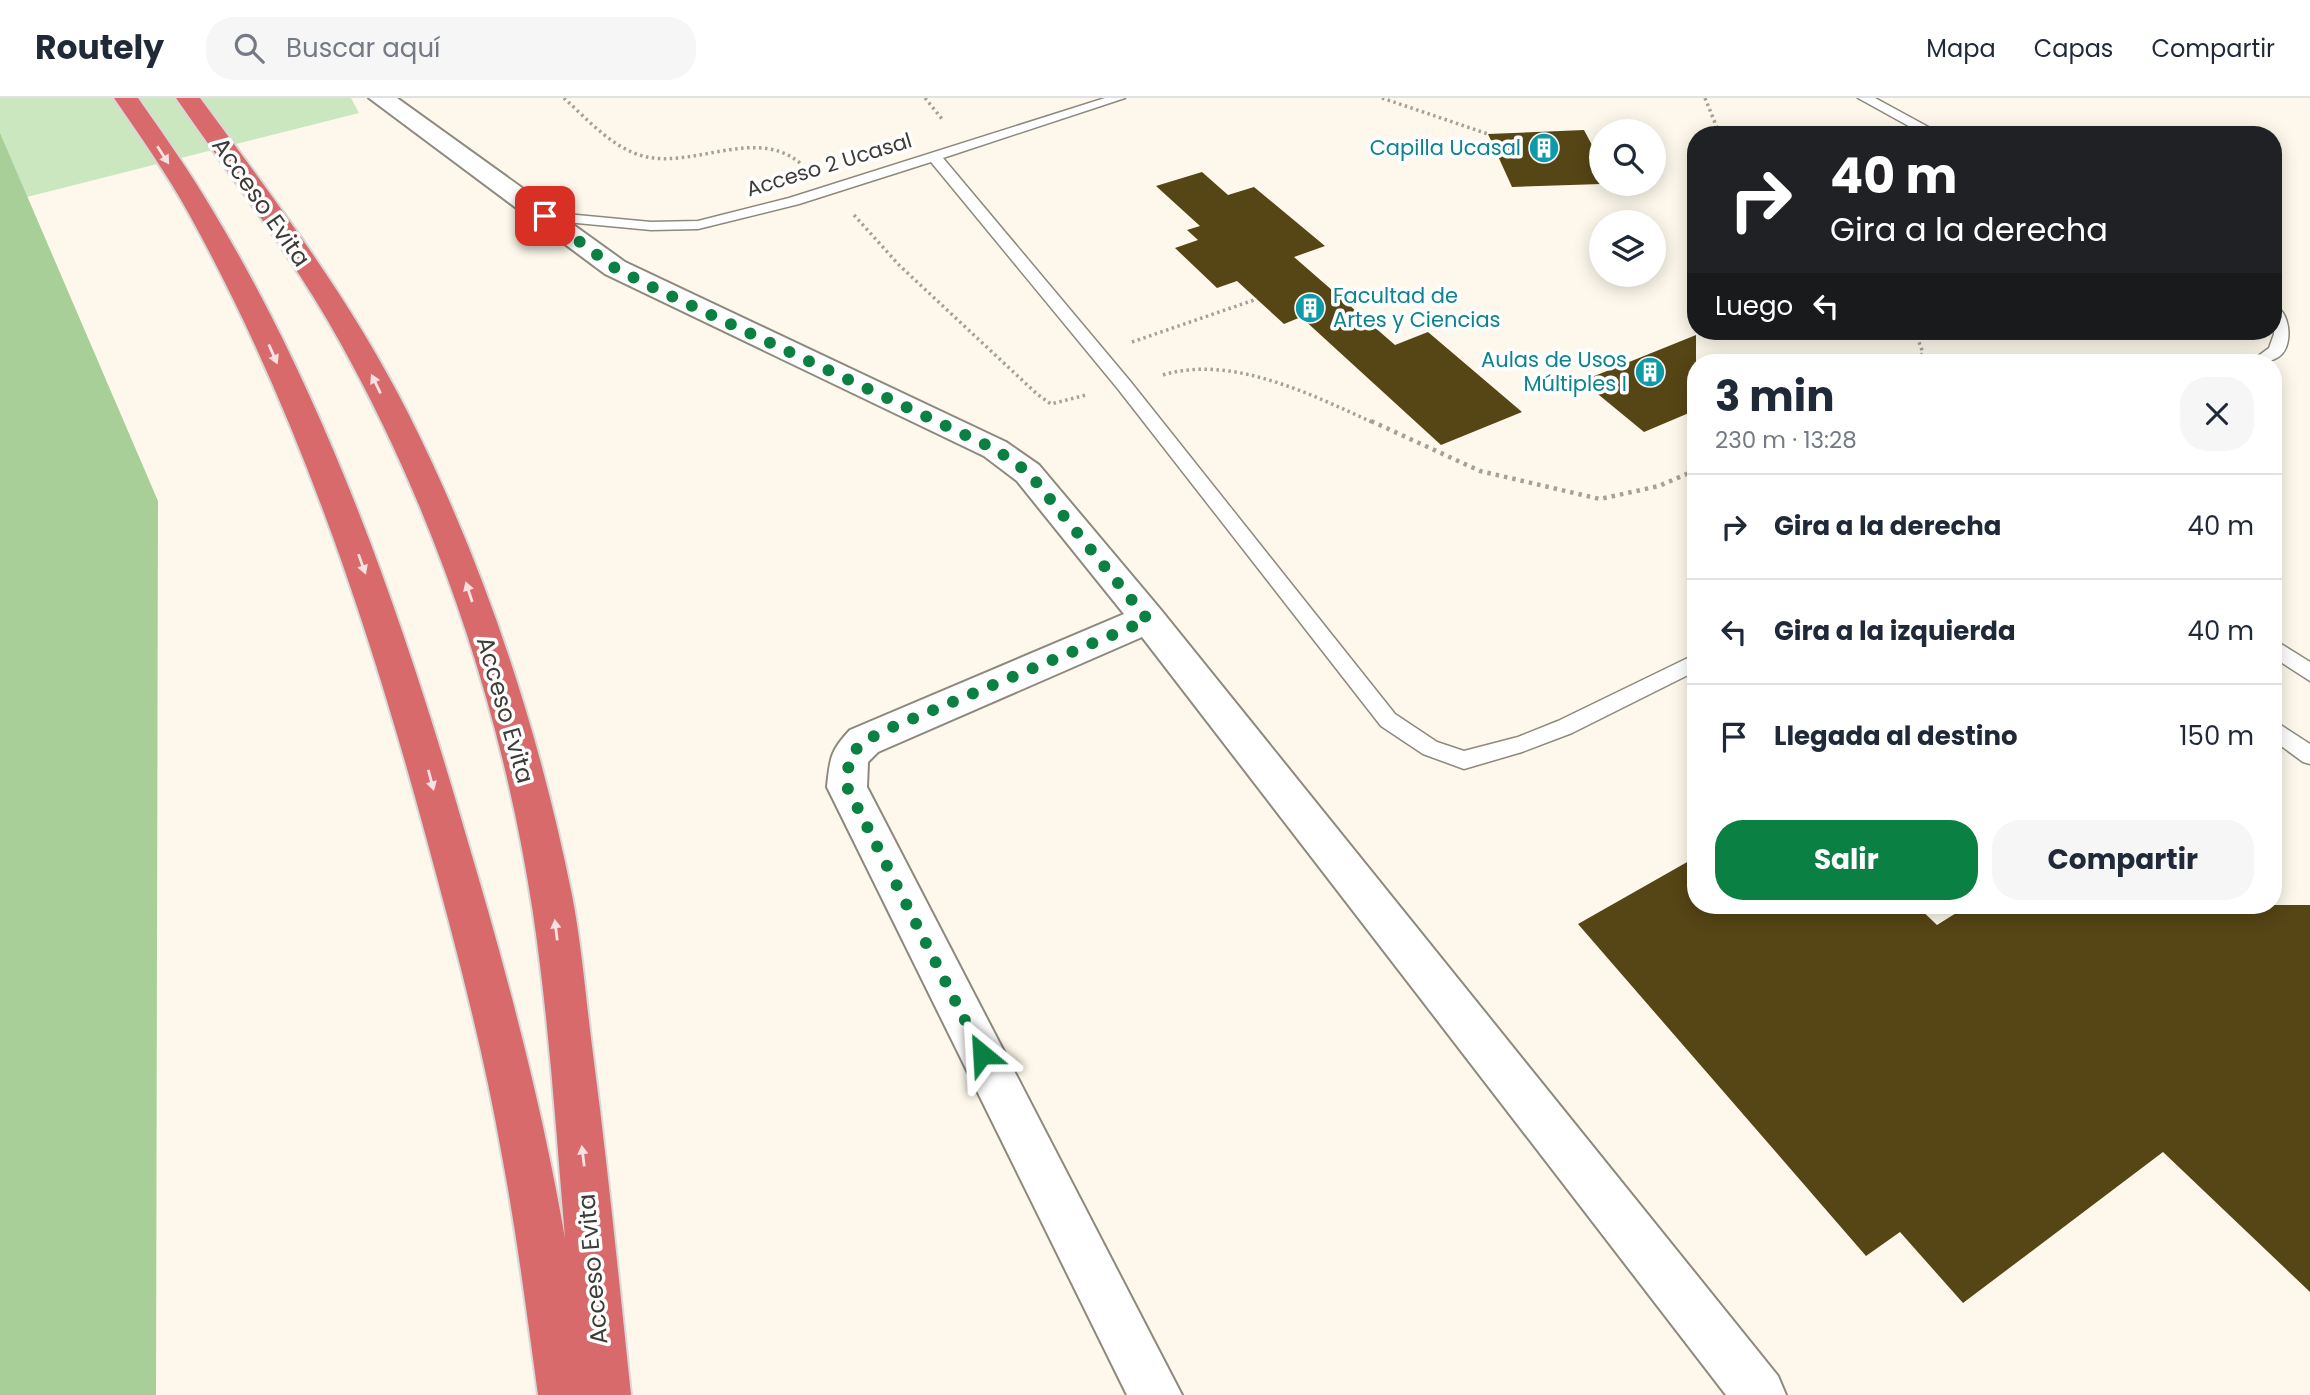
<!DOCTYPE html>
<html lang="es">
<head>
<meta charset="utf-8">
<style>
  :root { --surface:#fff; --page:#f6f6f7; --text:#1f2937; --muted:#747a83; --line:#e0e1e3; --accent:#0b8043 }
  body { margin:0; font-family:Poppins,sans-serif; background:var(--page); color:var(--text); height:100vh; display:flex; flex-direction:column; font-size:26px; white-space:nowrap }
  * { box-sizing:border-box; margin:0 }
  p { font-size:23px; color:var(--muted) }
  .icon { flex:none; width:38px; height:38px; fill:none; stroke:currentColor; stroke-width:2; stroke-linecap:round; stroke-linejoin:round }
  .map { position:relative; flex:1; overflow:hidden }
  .panel { position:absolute; left:1687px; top:256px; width:595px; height:560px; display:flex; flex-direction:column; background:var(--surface); border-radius:28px; box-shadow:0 4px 18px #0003 }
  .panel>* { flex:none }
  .hud { position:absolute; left:1687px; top:28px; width:595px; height:214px; border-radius:28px; box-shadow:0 4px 18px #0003; background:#202124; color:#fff; overflow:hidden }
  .buttons { position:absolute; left:1589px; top:21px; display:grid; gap:14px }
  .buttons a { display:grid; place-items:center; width:77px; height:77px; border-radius:50%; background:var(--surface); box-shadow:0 4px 18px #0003; font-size:35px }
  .pin { position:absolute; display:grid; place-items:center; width:60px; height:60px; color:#fff; margin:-30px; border-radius:14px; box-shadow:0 4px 10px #0006 }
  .me { position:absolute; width:77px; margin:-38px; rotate:333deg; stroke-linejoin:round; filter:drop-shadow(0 0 5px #0008) }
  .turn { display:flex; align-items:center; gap:24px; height:147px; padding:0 28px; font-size:32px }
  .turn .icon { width:91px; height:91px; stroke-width:2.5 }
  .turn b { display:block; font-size:49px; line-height:60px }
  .then { display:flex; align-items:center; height:66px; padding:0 28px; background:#0003; gap:14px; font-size:26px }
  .round { display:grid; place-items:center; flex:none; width:74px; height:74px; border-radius:28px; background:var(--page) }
  .head { display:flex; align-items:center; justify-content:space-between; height:119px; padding:0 28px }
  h1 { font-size:42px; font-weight:700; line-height:52px }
  .primary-button { display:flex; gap:14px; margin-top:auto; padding:14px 28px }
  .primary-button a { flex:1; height:80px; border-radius:28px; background:var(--accent); color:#fff; font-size:28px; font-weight:700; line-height:80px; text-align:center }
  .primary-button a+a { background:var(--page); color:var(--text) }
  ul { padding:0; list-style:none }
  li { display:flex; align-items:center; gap:21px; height:105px; padding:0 28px; border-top:2px solid var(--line) }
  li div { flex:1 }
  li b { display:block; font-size:26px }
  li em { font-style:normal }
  header { display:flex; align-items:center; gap:42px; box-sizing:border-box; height:98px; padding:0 35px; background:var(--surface); border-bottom:2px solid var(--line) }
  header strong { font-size:33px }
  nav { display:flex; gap:38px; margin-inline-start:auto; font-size:24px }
  .search { width:490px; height:63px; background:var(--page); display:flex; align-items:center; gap:18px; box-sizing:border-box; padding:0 24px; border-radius:28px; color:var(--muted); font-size:26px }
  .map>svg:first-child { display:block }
  .green { fill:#cbe7c0 }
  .forest { fill:#a8cf98 }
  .building { fill:#564515 }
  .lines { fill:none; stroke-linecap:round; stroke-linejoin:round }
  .lane-casing { stroke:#8e897d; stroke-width:3 }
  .street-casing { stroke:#8e897d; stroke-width:4 }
  .highway-casing { stroke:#d8d8d7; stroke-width:4 }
  .path-far1 { stroke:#a4a197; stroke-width:3.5; stroke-dasharray:2.5 3.5; stroke-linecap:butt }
  .path { stroke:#a4a197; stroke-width:4.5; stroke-dasharray:3.5 5; stroke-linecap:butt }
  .lane { fill:#fff; fill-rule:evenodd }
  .street { fill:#fff; fill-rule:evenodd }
  .highway { fill:#d96a6c; fill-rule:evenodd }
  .oneway { fill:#f7e1e2 }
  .route { stroke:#0b8043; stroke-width:12; stroke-dasharray:0 21.6 }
  .labels { text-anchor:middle; stroke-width:7; stroke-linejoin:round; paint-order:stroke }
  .far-culture-label { font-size:21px; fill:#0d838f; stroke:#fff; text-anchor:end }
  .far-street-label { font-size:21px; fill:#3e3c37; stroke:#fff }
  .street-label { font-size:24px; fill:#3e3c37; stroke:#fff }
</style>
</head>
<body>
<header>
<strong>Routely</strong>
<div class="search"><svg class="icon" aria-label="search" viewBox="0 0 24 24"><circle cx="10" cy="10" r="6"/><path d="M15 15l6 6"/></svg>Buscar aquí</div>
<nav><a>Mapa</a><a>Capas</a><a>Compartir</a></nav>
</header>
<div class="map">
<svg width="2310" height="1297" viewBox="0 0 2310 1297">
  <rect width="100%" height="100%" fill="#fdf8eb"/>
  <!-- green -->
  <path class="green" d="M0,0H351L359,15L27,99L0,36Z"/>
  <!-- forest -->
  <path class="forest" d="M0,35L158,403L156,1297H0Z"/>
  <!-- building -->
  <g class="building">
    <path d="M1584,32L1601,64V86L1512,89L1488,36Z"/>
    <path d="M1202,74L1228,97L1254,89L1325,148L1294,159L1395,247L1428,234L1522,314L1441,347L1301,219L1284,226L1237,183L1217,190L1175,150L1198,142L1187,132L1200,128L1156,88Z"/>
    <path d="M1696,237V312L1644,334L1582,283Z"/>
    <path d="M1696,759V807H1916L1937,827L1969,807H2310V1194L2163,1054L1963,1205L1900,1134L1866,1158L1578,826Z"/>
  </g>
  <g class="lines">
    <!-- lane casing -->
    <g class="lane-casing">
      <g id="lane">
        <path d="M1105,0H1125L943,60L1130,283L1395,616L1437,644L1464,653L1518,639L1558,623L1696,556V573L1572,635L1522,654L1464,671L1423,656L1381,628L1118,291L931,64L799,106L698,131L651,132L545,122L538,118L545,114L651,124L698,123L789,100Z"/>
        <path d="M1858,0H1875L1943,37H1925Z"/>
        <path d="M2273,207C2290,212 2293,244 2282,256C2273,265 2261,264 2250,264L2269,250L2274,236Z"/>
        <path d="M2273,541L2310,564V583L2273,559Z"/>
        <path d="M2273,622L2310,646V666L2303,664L2273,642Z"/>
      </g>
    </g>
    <!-- street casing -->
    <g class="street-casing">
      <path id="street" d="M369,0H397L625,164L1006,344L1039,367L1161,512L1778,1278L1786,1297H1726L1142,539L878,654L868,664L867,689L1182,1297H1127L827,689C830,661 830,653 850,632L1124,516L1017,383L984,358L605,176Z"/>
    </g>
    <!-- highway casing -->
    <g class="highway-casing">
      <path id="highway" d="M114,0H138C164,37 190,74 213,113C328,304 403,520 465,734C505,868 541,1002 565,1140C556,1032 549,923 533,815C503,617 438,421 341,246C293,159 232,81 176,0H200C275,102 351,202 408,315C485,468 538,629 572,797C582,849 586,903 593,956C608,1070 619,1183 631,1297H538C527,1217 517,1137 502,1058C483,949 454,842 425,735C367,522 296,310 189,116C167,76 140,38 114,0Z"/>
    </g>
    <!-- path-far1 -->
    <g class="path-far1">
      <path d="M564,0C588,22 614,52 647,59C697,69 757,29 800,65"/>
      <path d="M925,0L942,21"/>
      <path d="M1382,0L1488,36"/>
      <path d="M1705,0L1720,37"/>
      <path d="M854,117L899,167L1037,296L1051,306L1086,297"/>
      <path d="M1915,233L1923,255L1916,264"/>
      <path d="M1132,244L1257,201"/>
      <path d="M1163,277C1232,256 1312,297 1374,325"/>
    </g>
    <!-- path -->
    <path class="path" d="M1371,323L1480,373L1600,401L1659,388L1696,372"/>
    <!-- lane -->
    <use href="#lane" class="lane"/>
    <!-- street -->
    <use href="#street" class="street"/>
    <!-- highway -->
    <use href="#highway" class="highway"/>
  </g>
  <!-- one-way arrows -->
  <defs><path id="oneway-solid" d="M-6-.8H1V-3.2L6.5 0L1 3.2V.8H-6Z" transform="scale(1.75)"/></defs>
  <g class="oneway">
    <use href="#oneway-solid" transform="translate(163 57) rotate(57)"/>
    <use href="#oneway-solid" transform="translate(273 256) rotate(66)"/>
    <use href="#oneway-solid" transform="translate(376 286) rotate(-116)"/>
    <use href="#oneway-solid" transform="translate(362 466) rotate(70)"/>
    <use href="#oneway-solid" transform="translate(469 494) rotate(-108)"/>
    <use href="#oneway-solid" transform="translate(431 682) rotate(75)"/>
    <use href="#oneway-solid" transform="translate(556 832) rotate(-97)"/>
    <use href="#oneway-solid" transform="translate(583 1058) rotate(-97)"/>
  </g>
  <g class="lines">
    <!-- route -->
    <path class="route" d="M545,118L615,170L652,189L995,351L1028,374L1148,522L888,631L864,643L849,659L847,689L982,956"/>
  </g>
  <!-- icons -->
  <defs>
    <g id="building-disc" transform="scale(1.575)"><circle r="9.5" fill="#0f9aa8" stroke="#fff"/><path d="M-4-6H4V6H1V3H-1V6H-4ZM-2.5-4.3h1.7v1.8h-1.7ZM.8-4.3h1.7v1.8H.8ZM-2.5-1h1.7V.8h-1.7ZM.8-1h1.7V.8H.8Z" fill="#fff"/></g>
  </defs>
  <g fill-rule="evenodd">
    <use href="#building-disc" x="1544" y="50"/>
    <use href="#building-disc" x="1310" y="210"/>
    <use href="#building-disc" x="1650" y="274"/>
  </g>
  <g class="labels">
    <!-- far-culture labels -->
    <g class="far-culture-label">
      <text x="1521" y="57">Capilla Ucasal</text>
      <text x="1333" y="205" text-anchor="start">Facultad de<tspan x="1333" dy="24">Artes y Ciencias</tspan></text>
      <text x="1627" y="269">Aulas de Usos<tspan x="1627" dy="24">Múltiples I</tspan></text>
    </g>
    <!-- far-street labels -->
    <g class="far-street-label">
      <text transform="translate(829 67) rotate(-17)" y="7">Acceso 2 Ucasal</text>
    </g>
    <!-- street labels -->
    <g class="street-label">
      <text transform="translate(261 104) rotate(55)" y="8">Acceso Evita</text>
      <text transform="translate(505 612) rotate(74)" y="8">Acceso Evita</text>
      <text transform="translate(593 1171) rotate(-95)" y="8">Acceso Evita</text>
    </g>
  </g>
</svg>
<div class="buttons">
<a><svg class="icon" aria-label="search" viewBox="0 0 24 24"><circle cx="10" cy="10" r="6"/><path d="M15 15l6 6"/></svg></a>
<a><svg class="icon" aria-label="layers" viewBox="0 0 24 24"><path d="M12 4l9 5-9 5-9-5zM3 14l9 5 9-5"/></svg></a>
</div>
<div class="pin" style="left:545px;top:118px;background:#d93025"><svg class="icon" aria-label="arrive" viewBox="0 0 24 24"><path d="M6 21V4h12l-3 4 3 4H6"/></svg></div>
<svg class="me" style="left:982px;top:956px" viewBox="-20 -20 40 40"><path d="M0-17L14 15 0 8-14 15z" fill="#0b8043" stroke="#fff" stroke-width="4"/></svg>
<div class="hud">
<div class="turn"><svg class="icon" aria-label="right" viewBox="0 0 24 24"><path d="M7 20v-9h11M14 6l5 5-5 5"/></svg><div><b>40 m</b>Gira a la derecha</div></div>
<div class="then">Luego<svg class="icon" aria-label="left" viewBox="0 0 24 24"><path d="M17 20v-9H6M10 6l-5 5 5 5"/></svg></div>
</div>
<section class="panel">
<div class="head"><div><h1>3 min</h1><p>230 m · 13:28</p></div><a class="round"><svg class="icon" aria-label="close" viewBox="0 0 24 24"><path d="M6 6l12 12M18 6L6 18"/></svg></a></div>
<ul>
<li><svg class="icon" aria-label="right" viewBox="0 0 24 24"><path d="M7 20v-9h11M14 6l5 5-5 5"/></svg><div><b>Gira a la derecha</b></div><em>40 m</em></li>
<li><svg class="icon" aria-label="left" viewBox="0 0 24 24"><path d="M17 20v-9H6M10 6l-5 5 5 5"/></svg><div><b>Gira a la izquierda</b></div><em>40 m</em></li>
<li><svg class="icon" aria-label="arrive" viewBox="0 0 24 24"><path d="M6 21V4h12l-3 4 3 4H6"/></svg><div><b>Llegada al destino</b></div><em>150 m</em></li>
</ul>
<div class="primary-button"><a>Salir</a><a>Compartir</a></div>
</section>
</div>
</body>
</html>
